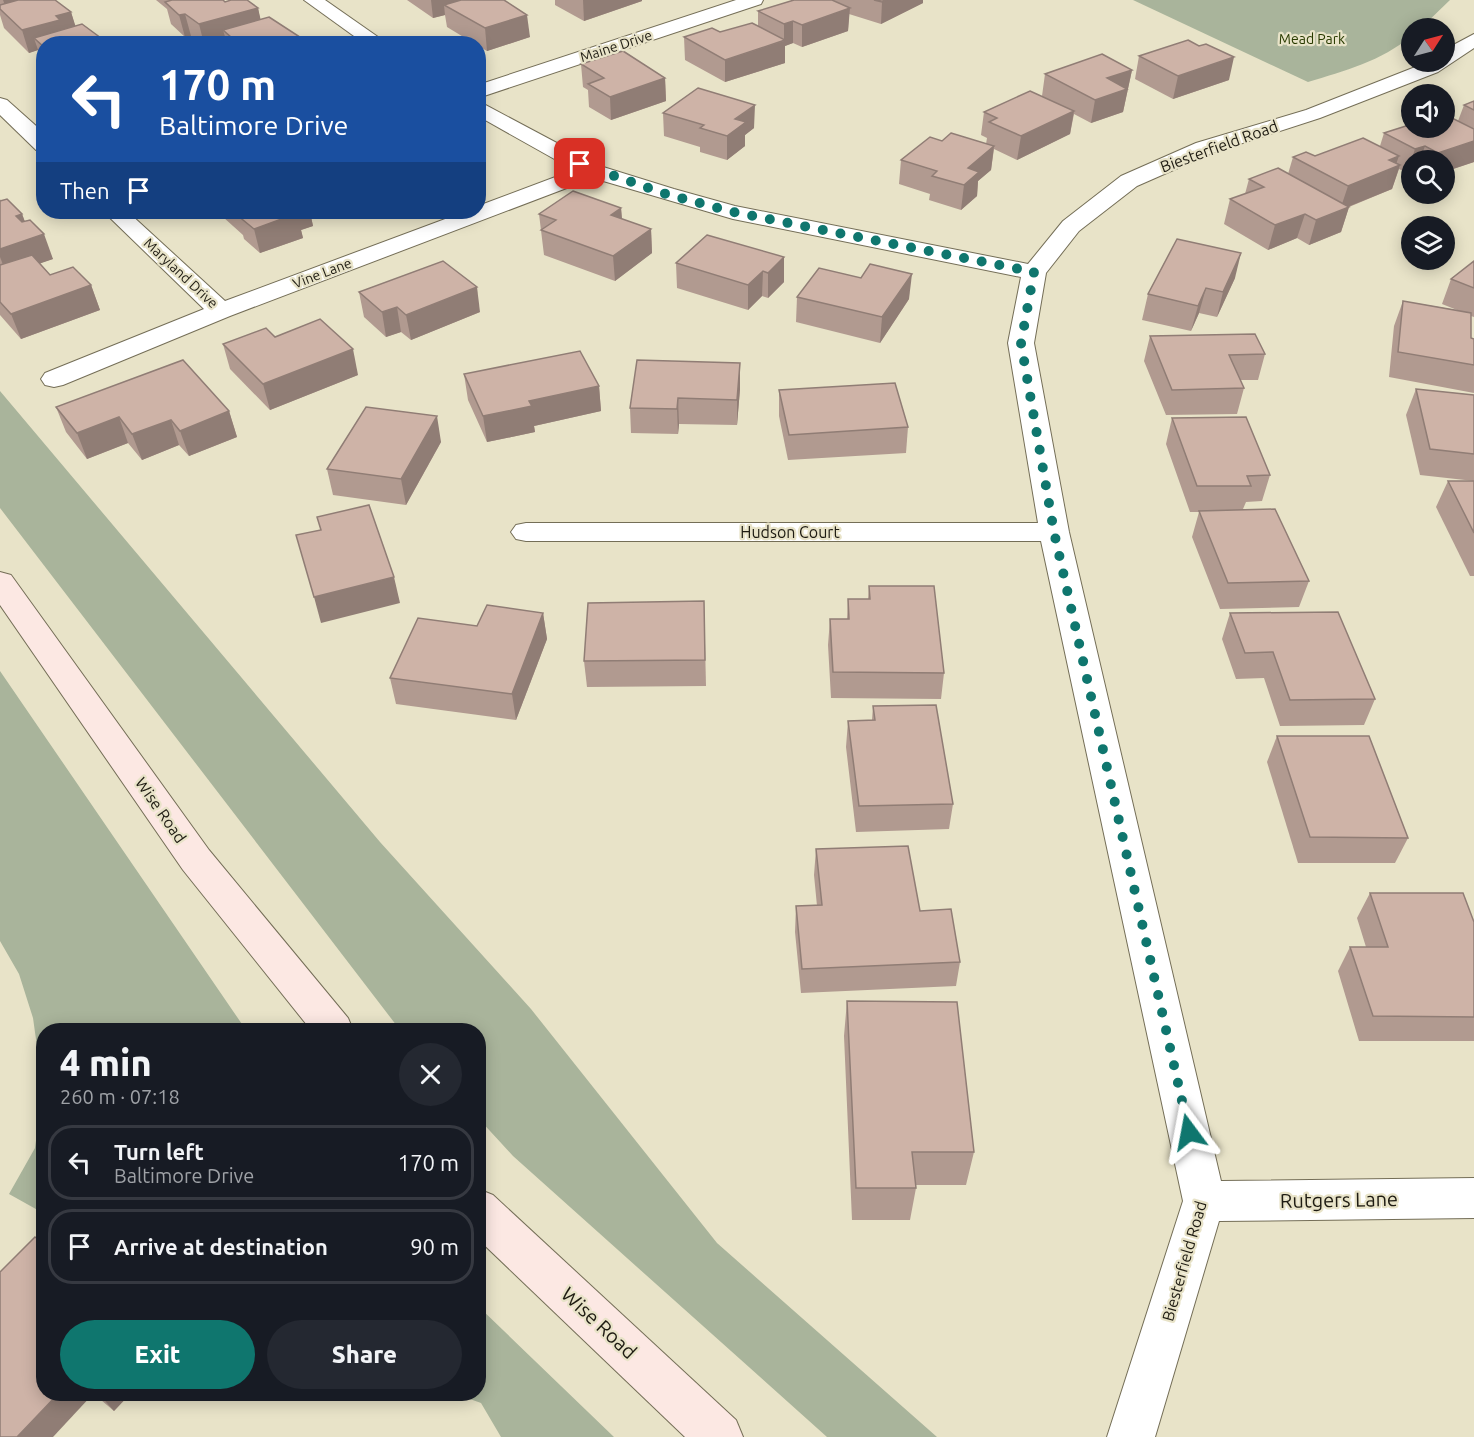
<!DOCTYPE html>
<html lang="en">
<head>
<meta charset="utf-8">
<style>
  :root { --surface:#171b24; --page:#242831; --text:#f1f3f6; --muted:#9ea1a6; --line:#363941; --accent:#0f766e }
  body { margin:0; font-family:Ubuntu,sans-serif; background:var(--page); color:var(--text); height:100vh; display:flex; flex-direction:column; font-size:22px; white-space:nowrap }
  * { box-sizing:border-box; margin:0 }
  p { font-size:20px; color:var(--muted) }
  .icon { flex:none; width:33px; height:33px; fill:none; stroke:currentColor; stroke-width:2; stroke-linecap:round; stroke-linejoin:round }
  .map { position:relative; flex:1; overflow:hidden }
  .side { position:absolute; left:36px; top:1023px; width:450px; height:378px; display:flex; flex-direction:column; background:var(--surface); border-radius:24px; box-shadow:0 3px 15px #0003 }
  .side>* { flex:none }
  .banner { position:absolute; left:36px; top:36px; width:450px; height:183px; border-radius:24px; box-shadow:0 3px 15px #0003; background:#1a4fa0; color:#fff; overflow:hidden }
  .needle { width:39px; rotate:54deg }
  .fabs { position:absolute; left:1401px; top:18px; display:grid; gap:12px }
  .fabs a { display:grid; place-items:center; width:54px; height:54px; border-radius:50%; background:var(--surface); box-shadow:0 3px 15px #0003; font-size:30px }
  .pin { position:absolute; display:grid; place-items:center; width:51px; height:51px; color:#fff; margin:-26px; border-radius:12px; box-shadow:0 3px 9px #0006 }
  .me { position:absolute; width:66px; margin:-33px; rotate:347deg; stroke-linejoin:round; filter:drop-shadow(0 0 4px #0008) }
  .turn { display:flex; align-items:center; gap:21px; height:126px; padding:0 24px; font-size:27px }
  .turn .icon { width:78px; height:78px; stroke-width:2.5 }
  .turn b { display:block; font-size:42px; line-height:51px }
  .then { display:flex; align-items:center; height:57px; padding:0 24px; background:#0003; gap:12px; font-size:22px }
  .round { display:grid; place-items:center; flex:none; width:63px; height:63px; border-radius:32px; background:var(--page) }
  .summary { display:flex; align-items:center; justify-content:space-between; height:102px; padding:0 24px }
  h1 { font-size:36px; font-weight:800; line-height:45px }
  .button { display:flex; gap:12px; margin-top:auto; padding:12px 24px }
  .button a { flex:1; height:69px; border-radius:36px; background:var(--accent); color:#fff; font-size:24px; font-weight:800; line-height:69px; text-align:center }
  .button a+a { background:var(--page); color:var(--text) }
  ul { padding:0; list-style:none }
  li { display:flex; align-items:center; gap:18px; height:75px; margin:0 12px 9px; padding:0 12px; border:3px solid var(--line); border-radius:24px }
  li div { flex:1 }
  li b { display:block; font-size:22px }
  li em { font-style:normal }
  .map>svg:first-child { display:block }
  .green { fill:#a9b49b }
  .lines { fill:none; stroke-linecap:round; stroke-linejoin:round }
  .street-casing { stroke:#746e57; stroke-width:2 }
  .secondary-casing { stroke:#746e57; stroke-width:2 }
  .street { fill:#fff; fill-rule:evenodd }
  .secondary { fill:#fce8e3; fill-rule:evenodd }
  .wall { fill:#b19a90 }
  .shaded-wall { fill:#907d75 }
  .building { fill:#ceb3a7; stroke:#907d75; stroke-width:1.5 }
  .route { stroke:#0f766e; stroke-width:10; stroke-dasharray:0 18 }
  .labels { text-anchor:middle; stroke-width:4.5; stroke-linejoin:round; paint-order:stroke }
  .far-park-label { font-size:14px; fill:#293b00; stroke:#e8e3c8 }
  .far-street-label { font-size:14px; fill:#1e1b12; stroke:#e8e3c8 }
  .street-label { font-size:16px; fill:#1e1b12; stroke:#e8e3c8 }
  .near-street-label { font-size:20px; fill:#1e1b12; stroke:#e8e3c8 }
</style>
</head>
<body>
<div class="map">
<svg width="1474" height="1437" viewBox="0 0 1474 1437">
  <rect width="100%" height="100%" fill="#e8e3c8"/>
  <!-- green -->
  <g class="green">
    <path d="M1133,0H1450L1421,28H1412L1411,36C1382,61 1344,71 1308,82Z"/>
    <path d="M0,391L380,842L531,1009L717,1243L937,1437H827L513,1156L479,1119L478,1030H400L0,508Z"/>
    <path d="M0,671L246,1030H44L43,1213L9,1194L35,1148L43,1089L33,1018L19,974L0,941Z"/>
    <path d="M479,1307L614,1437H501L481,1403L456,1394H478Z"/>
  </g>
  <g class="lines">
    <!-- street casing -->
    <g class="street-casing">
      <g id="street">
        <path d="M304,0H325L388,44H365Z"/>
        <path d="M736,0H763L761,4L478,98V85Z"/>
        <path d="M1474,34V48L1438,72L1320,118L1212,153L1137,186L1079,231L1046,273L1034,343L1069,532L1221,1181L1474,1178V1218L1219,1221L1155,1437H1107L1183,1201L1041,541H526L516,539L511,532L516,525L526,523H1038L1008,343L1021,277L733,219L593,178L230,316L63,385L54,387L45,385L41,379L45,373L204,309L104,212H128L225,301L464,212H478V206L574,170L478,116V101L600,166L674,189L735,206L1028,264L1063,221L1121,176L1196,143L1306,110L1428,62H1444V50Z"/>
        <path d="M0,98L7,100L44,133V151L36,150L0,115Z"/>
      </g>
    </g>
    <!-- secondary casing -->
    <g class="secondary-casing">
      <g id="secondary">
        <path d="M0,572L11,575L209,850L348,1018L353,1030H311L183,870L0,605Z"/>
        <path d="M478,1189L493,1195L736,1420L743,1437H685L478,1239Z"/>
      </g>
    </g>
    <!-- street -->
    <use href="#street" class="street"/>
    <!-- secondary -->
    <use href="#secondary" class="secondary"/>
  </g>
  <!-- wall -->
  <g class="wall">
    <path d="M0,0H55L71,12L75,26L44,44V62L42,60L38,50L29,53L4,28L0,15Z"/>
    <path d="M156,0H223L225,2L258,8L260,19L306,41L307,44H226V40L215,44H201L191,36L185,37L171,24L167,9Z"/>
    <path d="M407,0H504L530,37L487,51L478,46V44H475L447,27L445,15L433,18Z"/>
    <path d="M555,0H642V1L584,21L555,5Z"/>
    <path d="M794,0H923V3L881,24L849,14L848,31L802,47L793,43L785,46V63L725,82L685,60L684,37L758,26V11Z"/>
    <path d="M1199,46L1229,80L1173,99L1135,79L1139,56Z"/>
    <path d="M581,64L665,78L666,101L611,120L589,107L588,90L583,87Z"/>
    <path d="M1132,70L1123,112L1091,123L1074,114L1070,134L1017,160L994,149L991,170L978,181L977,196L961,210L929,200L930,194L899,184L901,160L942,141L986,144L987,138L981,135L984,112L1042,96L1045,74Z"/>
    <path d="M1474,101V162L1444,172V160H1412L1407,173L1399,169L1392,189L1349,207L1341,232L1309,245L1297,238L1268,250L1224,224L1230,199L1245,194L1249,179L1288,174L1293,157L1315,156L1380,146L1384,133L1458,121L1464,105Z"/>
    <path d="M663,113L754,128L745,135V146L727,160L700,152V147L664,136Z"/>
    <path d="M0,199L1,201L22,214L25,222L53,259L40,263L50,275L91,285L100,310L21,339L0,315Z"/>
    <path d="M621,208L622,219L651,229L652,253L615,281L544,255L539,214Z"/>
    <path d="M221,212H310L313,226L301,230L303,238L260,253L244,239L243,235L223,217Z"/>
    <path d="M784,257V282L768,298L762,296L748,310L677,288L676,263Z"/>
    <path d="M1474,261V317L1471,316V338L1474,339V393L1389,377L1394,326L1403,301L1457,310L1442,304L1451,279Z"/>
    <path d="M1235,278L1217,317L1199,313L1191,331L1142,320L1148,294Z"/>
    <path d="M359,292L480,312L411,340L401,332L386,337L364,317Z"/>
    <path d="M797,297L909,299L880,343L796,322Z"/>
    <path d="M1150,336L1265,354L1258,380H1240L1244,388L1237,414L1166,415L1144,361Z"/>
    <path d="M275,337L358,375L270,410L230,369L223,344Z"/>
    <path d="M740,363V389L737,425L679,424L678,434L631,433L630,408Z"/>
    <path d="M464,374L599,386L601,411L534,426L535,432L487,442L468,400Z"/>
    <path d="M1416,389L1474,395V481L1420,475L1406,415Z"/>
    <path d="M779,390L908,427L906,453L788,460L779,416Z"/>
    <path d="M56,407L229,411L237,437L189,456L179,445L142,460L128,443L87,459L66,432Z"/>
    <path d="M1172,418L1270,475L1262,501L1246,502L1243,509L1309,581L1299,607L1220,609L1192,537L1199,512H1190L1166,444Z"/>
    <path d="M441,442L406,505L333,495L327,469Z"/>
    <path d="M1448,481H1474V576H1470L1436,507Z"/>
    <path d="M869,586L944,673L941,699L831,698L828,645L830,619H847L848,599H868Z"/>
    <path d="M704,601L706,686L587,687L584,661Z"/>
    <path d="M543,613L547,639L516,720L396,704L390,678L477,626Z"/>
    <path d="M1230,613L1375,699L1364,725L1280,726L1264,678L1236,679L1222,639Z"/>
    <path d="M873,706L953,804L949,829L856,832L846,747L848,721L872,720Z"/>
    <path d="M1277,736L1408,838L1395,863H1298L1267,762Z"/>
    <path d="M816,849L920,911L960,962L956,986L801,993L795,932L796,906H817L814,875Z"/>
    <path d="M1370,893L1474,922V1041H1359L1338,971L1350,947H1366L1357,918Z"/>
    <path d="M847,1001L974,1152L966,1185H915L916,1188L910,1220H852L844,1036Z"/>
    <path d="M94,1394H130L114,1411Z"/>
  </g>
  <!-- shaded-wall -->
  <g class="shaded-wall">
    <path d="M3,0H53L9,16Z"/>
    <path d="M431,0H472L444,5L445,15L433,18Z"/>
    <path d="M583,0H642V1L584,21Z"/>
    <path d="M887,0H923V3L881,24L882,2Z"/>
    <path d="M258,8L263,30H223L226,40L215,44H204L199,24Z"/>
    <path d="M850,8L848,31L802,47V25Z"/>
    <path d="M71,12L78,34L34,38L38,50L29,53L22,30L56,16Z"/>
    <path d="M185,14L191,36L185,37L179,15Z"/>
    <path d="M527,15L530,37L487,51L485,28Z"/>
    <path d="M793,21V43L785,46V63L725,82V60L784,41V24Z"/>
    <path d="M1234,57L1229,80L1173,99L1178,76Z"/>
    <path d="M1132,70L1123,112L1091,123L1095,100L1107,78Z"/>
    <path d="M665,78L666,101L611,120L610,97Z"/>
    <path d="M755,105L754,128L745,135V146L727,160V136L735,119Z"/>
    <path d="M1074,111L1070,134L1017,160L1021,136Z"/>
    <path d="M1474,141V162L1444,172V160H1436L1438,153Z"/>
    <path d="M994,146L991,170L978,181L977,196L961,210L964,185L968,168Z"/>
    <path d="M1425,146L1420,160H1412V172L1407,173L1415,149Z"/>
    <path d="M1399,156L1395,167L1400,165L1392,189L1340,210L1348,186L1389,160Z"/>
    <path d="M1349,207L1341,232L1309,245L1316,220Z"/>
    <path d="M621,208L623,232L611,215Z"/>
    <path d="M292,212H310L313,226L301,230L303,238L260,253L254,229Z"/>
    <path d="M22,214L31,238L16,216Z"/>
    <path d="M1305,214L1297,238L1268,250L1275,225Z"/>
    <path d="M651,229L652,253L615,281L613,256Z"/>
    <path d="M44,234L53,259L7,275L0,257V249Z"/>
    <path d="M1241,253L1235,278L1217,317L1223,292Z"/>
    <path d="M784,257V282L768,298V273Z"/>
    <path d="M763,271L762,296L748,310V285Z"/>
    <path d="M912,274L909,299L880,343L882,317Z"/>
    <path d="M91,285L100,310L21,339L11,314Z"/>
    <path d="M477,287L480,312L411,340L406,315Z"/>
    <path d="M1206,288L1199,313L1191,331L1198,306Z"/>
    <path d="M397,307L401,332L386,337L382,312Z"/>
    <path d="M353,349L358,375L270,410L263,384Z"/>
    <path d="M740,363V389L737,425V400Z"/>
    <path d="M599,386L601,411L534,426L535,432L487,442L483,416L529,401Z"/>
    <path d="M678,398L679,424L678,434L677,409Z"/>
    <path d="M229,411L237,437L189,456L180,431Z"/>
    <path d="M437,416L441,442L406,505L401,479Z"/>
    <path d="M119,417L128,443L87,459L77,433Z"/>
    <path d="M171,420L179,445L142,460L132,434Z"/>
    <path d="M394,577L400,603L321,623L314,597Z"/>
    <path d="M543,613L547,639L516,720L512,694Z"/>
    <path d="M58,1394H93L53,1437H17Z"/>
    <path d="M99,1394H130L114,1411Z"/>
  </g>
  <!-- building -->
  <g class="building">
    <path d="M18,0H55L71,12L56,16L60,20L22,30L0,9V5Z"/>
    <path d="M172,0H223L225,2L231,0H247L258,8L199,24L185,14L179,15L165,2Z"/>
    <path d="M461,0H504L527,15L485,28L444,5Z"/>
    <path d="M794,0H832L850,8L802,25L793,21L784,24L758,11Z"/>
    <path d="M874,0H887L882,2Z"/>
    <path d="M269,17L306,41L296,44H239L223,30Z"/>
    <path d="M752,23L785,40L725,60L684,37L712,28L720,32Z"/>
    <path d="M82,24L109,44H44V47L34,38Z"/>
    <path d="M1188,40L1199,46L1206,44L1234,57L1178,76L1139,56Z"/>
    <path d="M623,51L665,78L610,97L588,84L604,78L581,64Z"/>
    <path d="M1102,54L1132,70L1107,78L1127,89L1095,100L1045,74Z"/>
    <path d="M698,88L755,105L735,119L746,122L727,136L700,128L704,125L663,113Z"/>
    <path d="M1030,91L1074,111L1021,136L989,122L997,118L984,112Z"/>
    <path d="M1474,101V110L1464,105Z"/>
    <path d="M1444,114L1474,129V141L1438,153L1425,146L1415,149L1384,133L1412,124V128H1444Z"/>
    <path d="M951,133L994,146L968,168L979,172L964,185L932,176L937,171L901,160L930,137L942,141Z"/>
    <path d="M1363,138L1399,156L1389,160L1400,165L1348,186L1293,157L1306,152L1315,156Z"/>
    <path d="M1278,168L1349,207L1316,220L1305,214L1275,225L1230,199L1264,187L1249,179Z"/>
    <path d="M573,191L621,208L611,215L651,229L613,256L541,230L556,220L539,214Z"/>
    <path d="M7,199L22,214L16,216L22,222L30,220L44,234L0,249V201Z"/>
    <path d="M238,212H295L298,213L254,229L237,215L240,214Z"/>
    <path d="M707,235L784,257L768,273L763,271L748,285L676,263Z"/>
    <path d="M1177,239L1241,253L1223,292L1206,288L1198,306L1148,294Z"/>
    <path d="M32,255L50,275L73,267L91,285L11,314L0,302V265Z"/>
    <path d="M443,261L477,287L406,315L397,307L382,312L359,292Z"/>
    <path d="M1474,261V288L1451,279Z"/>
    <path d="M870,264L912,274L882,317L797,297L819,268L861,278Z"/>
    <path d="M1403,301L1471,313V338L1474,339V365L1398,352Z"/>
    <path d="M320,319L353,349L263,384L223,344L266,328L275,337Z"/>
    <path d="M1255,334L1265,354L1229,355L1244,388L1172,390L1150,336Z"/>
    <path d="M580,351L599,386L529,401L532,406L483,416L464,374Z"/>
    <path d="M183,360L229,411L180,431L171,420L132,434L119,417L77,433L56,407Z"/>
    <path d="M637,360L740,363L737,400L678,398L677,409L630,408Z"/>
    <path d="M895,383L908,427L789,435L779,390Z"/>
    <path d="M1416,389L1474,395V454L1430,449Z"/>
    <path d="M366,407L437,416L401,479L327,469Z"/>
    <path d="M1246,417L1270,475L1247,476L1251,486H1197L1172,418Z"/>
    <path d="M1448,481H1474V533Z"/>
    <path d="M369,505L394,577L314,597L296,535L321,530L317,517Z"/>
    <path d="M1275,509L1309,581L1228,583L1199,511Z"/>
    <path d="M869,586H934L944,673L833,672L830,619H849L848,599H870Z"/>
    <path d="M704,601L705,660L584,661L588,603Z"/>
    <path d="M487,605L543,613L512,694L390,678L418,618L477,626Z"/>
    <path d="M1338,612L1375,699L1290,700L1273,652L1245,653L1230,613Z"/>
    <path d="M936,705L953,804L859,806L848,721L875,720L873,706Z"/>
    <path d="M1277,736H1369L1408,838L1310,837Z"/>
    <path d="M908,846L920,911L951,909L960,962L802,969L796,906L822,905L816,849Z"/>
    <path d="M1370,893H1463L1474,922V1017L1373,1016L1350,947H1388Z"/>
    <path d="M847,1001L957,1002L974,1152H912L916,1188H856Z"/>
    <path d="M35,1237L44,1244V1394H58L17,1437H0V1272Z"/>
  </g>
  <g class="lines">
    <!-- route -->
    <path class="route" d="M580,164L666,194L733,212L1034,272L1021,343L1054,532L1189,1132"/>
  </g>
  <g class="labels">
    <!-- far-park labels -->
    <g class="far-park-label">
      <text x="1312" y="44">Mead Park</text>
    </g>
    <!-- far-street labels -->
    <g class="far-street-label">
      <text transform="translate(616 46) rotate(-18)" y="5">Maine Drive</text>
      <text transform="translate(181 273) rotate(43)" y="5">Maryland Drive</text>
      <text transform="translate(322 273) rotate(-21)" y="5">Vine Lane</text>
    </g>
    <!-- street labels -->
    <g class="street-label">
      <text transform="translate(1219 146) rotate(-20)" y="6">Biesterfield Road</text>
      <text x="790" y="538">Hudson Court</text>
      <text transform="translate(161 810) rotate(55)" y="6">Wise Road</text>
      <text transform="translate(1184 1261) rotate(-74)" y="6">Biesterfield Road</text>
    </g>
    <!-- near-street labels -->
    <g class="near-street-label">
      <text transform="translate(1339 1200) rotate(-1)" y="7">Rutgers Lane</text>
      <text transform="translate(599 1323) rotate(43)" y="7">Wise Road</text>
    </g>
  </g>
</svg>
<div class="fabs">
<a><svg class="needle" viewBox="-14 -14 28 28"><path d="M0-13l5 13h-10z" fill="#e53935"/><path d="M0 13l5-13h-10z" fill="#9ea1a6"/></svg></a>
<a><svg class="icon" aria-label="sound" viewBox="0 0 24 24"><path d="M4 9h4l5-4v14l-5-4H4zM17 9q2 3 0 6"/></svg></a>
<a><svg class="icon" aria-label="search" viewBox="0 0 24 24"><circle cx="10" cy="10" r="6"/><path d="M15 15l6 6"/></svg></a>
<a><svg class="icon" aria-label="layers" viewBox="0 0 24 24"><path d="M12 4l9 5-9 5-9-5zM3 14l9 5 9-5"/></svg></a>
</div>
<div class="pin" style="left:580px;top:164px;background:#d93025"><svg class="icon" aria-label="arrive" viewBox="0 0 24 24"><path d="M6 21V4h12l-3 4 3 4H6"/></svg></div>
<svg class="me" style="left:1189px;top:1132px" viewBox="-20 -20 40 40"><path d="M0-17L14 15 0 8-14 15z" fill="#0f766e" stroke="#fff" stroke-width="4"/></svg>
<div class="banner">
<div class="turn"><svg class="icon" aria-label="left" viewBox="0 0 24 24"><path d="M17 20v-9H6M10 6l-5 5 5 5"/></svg><div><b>170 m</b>Baltimore Drive</div></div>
<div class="then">Then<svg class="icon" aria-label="arrive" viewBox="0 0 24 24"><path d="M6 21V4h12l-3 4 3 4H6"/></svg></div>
</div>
<section class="side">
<div class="summary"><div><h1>4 min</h1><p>260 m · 07:18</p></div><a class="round"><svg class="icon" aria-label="close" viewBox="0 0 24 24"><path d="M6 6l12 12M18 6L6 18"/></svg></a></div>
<ul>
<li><svg class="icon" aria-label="left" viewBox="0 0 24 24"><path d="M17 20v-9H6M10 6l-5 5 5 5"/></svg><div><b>Turn left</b><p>Baltimore Drive</p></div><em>170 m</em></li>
<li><svg class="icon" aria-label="arrive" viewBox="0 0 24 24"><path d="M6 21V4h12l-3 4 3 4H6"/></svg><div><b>Arrive at destination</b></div><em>90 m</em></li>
</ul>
<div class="button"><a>Exit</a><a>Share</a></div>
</section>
</div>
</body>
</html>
